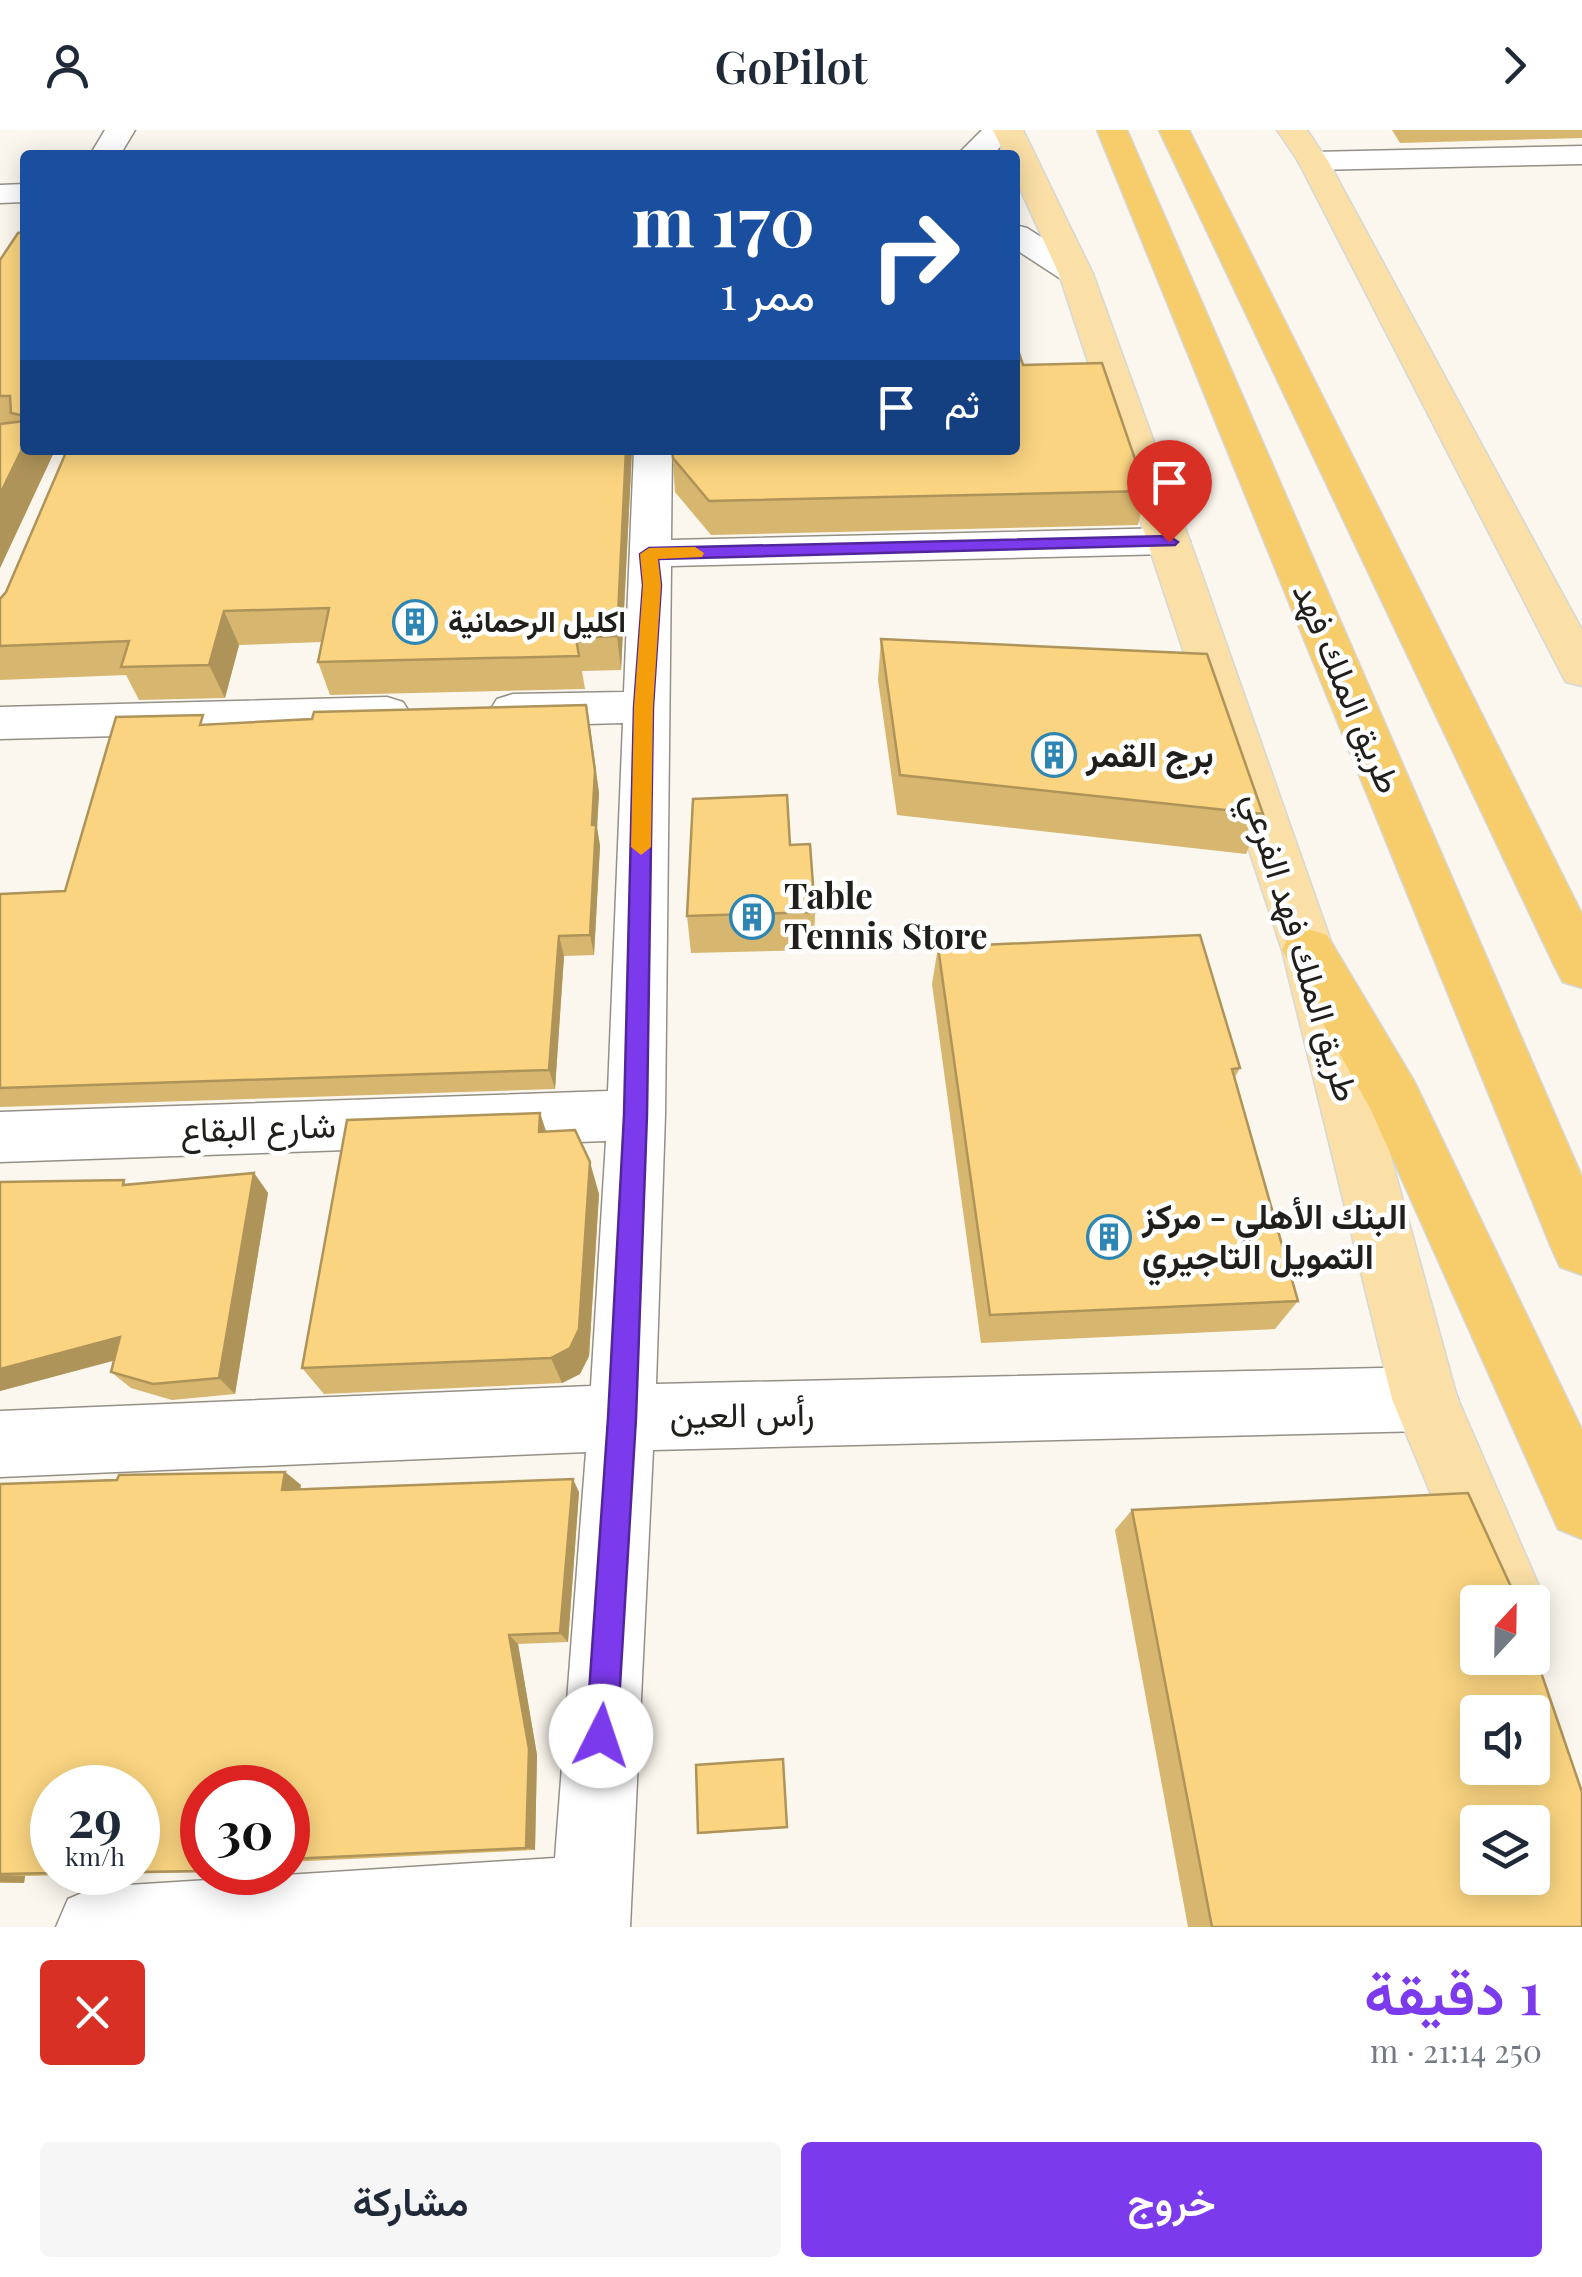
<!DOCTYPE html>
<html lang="ar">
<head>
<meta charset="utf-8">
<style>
  :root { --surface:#fff; --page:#f6f6f7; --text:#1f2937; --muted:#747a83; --accent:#7c3aed }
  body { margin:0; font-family:"Playfair Display",Vazirmatn,serif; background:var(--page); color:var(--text); direction:rtl; height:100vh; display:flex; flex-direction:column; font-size:38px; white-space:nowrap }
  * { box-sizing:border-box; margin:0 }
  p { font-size:32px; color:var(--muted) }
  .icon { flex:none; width:55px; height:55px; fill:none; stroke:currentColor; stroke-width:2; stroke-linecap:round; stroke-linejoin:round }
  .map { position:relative; height:1797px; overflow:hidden; direction:ltr }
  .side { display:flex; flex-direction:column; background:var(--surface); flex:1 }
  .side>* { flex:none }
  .top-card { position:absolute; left:20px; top:20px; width:1000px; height:305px; border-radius:10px; box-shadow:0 5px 25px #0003; direction:rtl; background:#1a4fa0; color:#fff; overflow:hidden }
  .needle { width:65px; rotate:22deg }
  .controls { position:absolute; left:1460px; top:1455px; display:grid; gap:20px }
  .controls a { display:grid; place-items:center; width:90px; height:90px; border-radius:10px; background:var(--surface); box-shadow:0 5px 25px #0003; font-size:50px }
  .speed { position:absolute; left:30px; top:1635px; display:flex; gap:20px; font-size:50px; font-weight:700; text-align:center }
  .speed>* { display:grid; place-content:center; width:130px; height:130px; border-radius:50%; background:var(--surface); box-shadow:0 5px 25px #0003; line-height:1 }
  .speed small { font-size:25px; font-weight:400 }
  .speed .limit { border:15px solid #d22; background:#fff; color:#111 }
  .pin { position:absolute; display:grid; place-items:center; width:85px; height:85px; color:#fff; margin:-102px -42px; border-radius:50% 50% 50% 0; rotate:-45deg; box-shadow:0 0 10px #0007 }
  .pin .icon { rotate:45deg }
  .me { position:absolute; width:110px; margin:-55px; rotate:4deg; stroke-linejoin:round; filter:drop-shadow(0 0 8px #0008) }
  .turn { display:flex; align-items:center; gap:35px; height:210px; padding:0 40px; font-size:45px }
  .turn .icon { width:130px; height:130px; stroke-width:2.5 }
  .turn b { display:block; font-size:70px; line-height:85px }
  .then { display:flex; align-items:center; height:95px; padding:0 40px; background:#0003; gap:20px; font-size:38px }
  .round { display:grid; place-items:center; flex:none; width:105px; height:105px; border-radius:10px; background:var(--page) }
  .head { display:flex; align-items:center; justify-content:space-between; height:170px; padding:0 40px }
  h1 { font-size:60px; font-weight:600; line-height:75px; color:var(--accent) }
  .button { display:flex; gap:20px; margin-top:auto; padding:20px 40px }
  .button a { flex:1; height:115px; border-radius:10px; background:var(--accent); color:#fff; font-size:40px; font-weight:600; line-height:115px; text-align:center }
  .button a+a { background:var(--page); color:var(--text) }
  header { display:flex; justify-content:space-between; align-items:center; height:130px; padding:0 40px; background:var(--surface); font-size:45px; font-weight:600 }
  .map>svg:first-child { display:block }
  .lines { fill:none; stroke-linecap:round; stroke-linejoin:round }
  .minor-casing { stroke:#949088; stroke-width:3 }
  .tertiary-casing { stroke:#949088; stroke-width:3 }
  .primary-casing { stroke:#d7d7d6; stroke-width:3 }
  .motorway-casing { stroke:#d7d7d6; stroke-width:3 }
  .minor { fill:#fff; fill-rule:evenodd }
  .tertiary { fill:#fff; fill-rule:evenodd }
  .primary { fill:#fae0a6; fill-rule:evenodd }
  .motorway { fill:#f7cc6b; fill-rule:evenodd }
  .wall { fill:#d7b66f }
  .shaded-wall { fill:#af945a }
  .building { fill:#fad481; stroke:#af945a; stroke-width:2.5; fill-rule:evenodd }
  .route { fill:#7c3aed; stroke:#51269a; stroke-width:2.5 }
  .slow { fill:#f59e0b }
  .labels { text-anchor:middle; stroke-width:9; stroke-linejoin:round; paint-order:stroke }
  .far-poi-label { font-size:30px; font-weight:bold; fill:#201f1c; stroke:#fff; text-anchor:start }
  .street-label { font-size:35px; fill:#201f1c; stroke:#fff }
  .poi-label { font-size:35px; font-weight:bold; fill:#201f1c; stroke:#fff; text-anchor:start }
</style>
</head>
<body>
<header><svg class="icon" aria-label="forward" viewBox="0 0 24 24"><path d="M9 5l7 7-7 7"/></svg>GoPilot<svg class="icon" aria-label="person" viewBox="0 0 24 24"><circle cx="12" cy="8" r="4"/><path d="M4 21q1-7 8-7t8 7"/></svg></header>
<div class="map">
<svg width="1582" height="1797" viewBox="0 0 1582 1797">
  <rect width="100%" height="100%" fill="#fbf7ee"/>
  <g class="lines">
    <!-- minor casing -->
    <g class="minor-casing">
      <g id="minor">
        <path d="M105,0H135L120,25H90Z"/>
        <path d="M634,320H672L671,410L1169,398L1184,402L1190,411L1184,420L1169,424L671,436L665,985L656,1254L1425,1237L1448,1246L1458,1269L1448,1292L1425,1301L653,1320L630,1797H56L68,1769L96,1757L555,1728L586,1322L0,1347V1281L591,1256L606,1011L0,1032V982L608,961L623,593L513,596L497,591L490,580L497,569L513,564L624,562Z"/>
        <path d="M387,567L403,572L410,583L403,594L387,599L0,609V577Z"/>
      </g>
    </g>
    <!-- tertiary casing -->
    <g class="tertiary-casing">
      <g id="tertiary">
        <path d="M982,0H1012L994,25H957Z"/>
        <path d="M1582,16V34L1313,40L1302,37L1298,31L1302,25L1313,22Z"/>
        <path d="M25,54V72L0,73V55Z"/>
        <path d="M1015,95L1027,98L1088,137L1093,144L1088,151H1064L1015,119Z"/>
      </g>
    </g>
    <!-- primary casing -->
    <g class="primary-casing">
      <g id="primary">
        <path d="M993,0H1023L1093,144L1196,428L1334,820L1457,1267L1546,1472L1532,1498V1472H1478V1479L1392,1269L1282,820L1059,144L1015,48V25H1005Z"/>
        <path d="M1277,0H1307L1328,31L1582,500V556L1566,552L1560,541L1298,31Z"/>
      </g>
    </g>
    <!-- motorway casing -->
    <g class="motorway-casing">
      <g id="motorway">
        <path d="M1097,0H1127L1582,1047V1145L1560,1137L1551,1117Z"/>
        <path d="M1159,0H1189L1582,784V858L1563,852L1555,837Z"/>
        <path d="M1308,799L1327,805L1414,951L1582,1300V1409L1558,1399L1371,980L1282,820L1289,805Z"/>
      </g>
    </g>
    <!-- minor -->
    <use href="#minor" class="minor"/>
    <!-- tertiary -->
    <use href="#tertiary" class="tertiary"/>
    <!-- primary -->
    <use href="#primary" class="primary"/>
    <!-- motorway -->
    <use href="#motorway" class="motorway"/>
  </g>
  <!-- wall -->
  <g class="wall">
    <path d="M1392,0H1582V8L1400,13Z"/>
    <path d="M25,102V320H55L0,438V130Z"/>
    <path d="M1023,235L1146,361L1138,395L711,405L675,362L672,320Z"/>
    <path d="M67,320H632L621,540L582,541L585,559L330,565L318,532L322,512L239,515L225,568L139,570L126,545L0,550V469L6,462Z"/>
    <path d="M881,509L1263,684L1246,724L897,685L878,550Z"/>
    <path d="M208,594L590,598L599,663L597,698L600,716L594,825L564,826L555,959L0,977V764L65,761Z"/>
    <path d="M790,715L815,782L814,820L691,823L687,786Z"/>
    <path d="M938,817L1240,938L1235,947L1298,1171L1275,1199L981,1213L932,854Z"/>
    <path d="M540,983L546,1001L599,1064L589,1226L580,1244L562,1253L324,1264L302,1238Z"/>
    <path d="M254,1043L268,1063L235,1264L172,1270L131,1258L111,1242L114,1230L0,1261L127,1054Z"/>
    <path d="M285,1342L301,1355L300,1359L579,1362L568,1512L518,1514L537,1625L535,1720L288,1732V1658H202V1742H208L25,1746L24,1753H0V1354Z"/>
    <path d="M1132,1380L1582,1797H1188L1115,1400Z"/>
    <path d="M783,1629L787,1698L700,1704L698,1703Z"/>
  </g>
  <!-- shaded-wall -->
  <g class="shaded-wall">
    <path d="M25,313V320H55L0,438V364Z"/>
    <path d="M626,320H632L621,540L617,506Z"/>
    <path d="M224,481L239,515L225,568L209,535Z"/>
    <path d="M590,598L599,663L597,697L600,716L594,825L590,805L592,695Z"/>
    <path d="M559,806L564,826L555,959L549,940Z"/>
    <path d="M540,983L551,1017L539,1002Z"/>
    <path d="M590,1032L599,1064L589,1226L580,1244L562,1253L551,1228Z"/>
    <path d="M254,1043L268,1063L235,1264L219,1248Z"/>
    <path d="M120,1207L139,1224L0,1261V1239Z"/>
    <path d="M285,1342L301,1355L297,1373L282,1360Z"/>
    <path d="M573,1349L579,1362L568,1512L560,1503Z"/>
    <path d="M509,1505L518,1514L537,1625L535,1720L526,1718Z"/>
    <path d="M0,1745L25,1746L24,1753L0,1752Z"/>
  </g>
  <!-- building -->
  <g class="building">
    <path d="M25,102V313L0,364V294L24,291L25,286L11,283L10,266H0V130L18,103Z"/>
    <path d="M1015,211L1023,235L1102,233L1146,361L709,371L673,328L672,320H1015Z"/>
    <path d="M67,320H626L617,506L576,508L579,526L318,532L329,478L224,481L209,535L121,537L129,511L0,516V469L6,462Z"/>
    <path d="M881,509L1207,524L1263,684L900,645Z"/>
    <path d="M586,575L595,641L592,695H596L590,805L559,806L549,940L0,958V764L65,761L116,587L203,585L200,595L312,589L314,582Z"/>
    <path d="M787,665L790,715L810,714L815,782L687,786L693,669Z"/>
    <path d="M1200,805L1240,938L1232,939L1298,1171L990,1185L938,817Z"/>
    <path d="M540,983L539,1002L575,1000L590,1032L579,1199L570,1218L551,1228L302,1238L347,990Z"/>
    <path d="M254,1043L219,1248L153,1254L111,1242L120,1207L0,1239V1052L124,1050L123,1055Z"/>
    <path d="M285,1342L282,1360L573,1349L560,1503L509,1505L529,1619L526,1718L288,1729V1658H202V1741L138,1742V1658H52V1742H106L0,1744V1354L117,1350L119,1345Z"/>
    <path d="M1468,1363L1518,1472H1478V1528H1532V1516L1582,1662V1797H1212L1132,1380ZM1478,1582H1532V1638H1478ZM1478,1692H1532V1748H1478Z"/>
    <path d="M783,1629L787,1697L698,1703L696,1635Z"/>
  </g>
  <!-- route -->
  <path class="route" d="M1169,406L1178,412L1175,415L658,429L661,455L653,577L647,985L636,1288L617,1606L612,1617L601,1622L590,1617L586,1606L608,1288L624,985L634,577L643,455L640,424L649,418Z"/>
  <!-- slow -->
  <path class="slow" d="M695,417L704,423L702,427L658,429L661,455L653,577L651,717L641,725L631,717L634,577L643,455L640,424L649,418Z"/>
  <!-- icons -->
  <defs>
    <g id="building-ring" transform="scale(2.25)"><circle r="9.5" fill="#fff" stroke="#2c85b3" stroke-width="1.5"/><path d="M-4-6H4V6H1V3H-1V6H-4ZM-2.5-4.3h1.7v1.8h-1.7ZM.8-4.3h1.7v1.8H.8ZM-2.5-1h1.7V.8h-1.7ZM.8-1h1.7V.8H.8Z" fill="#2c85b3"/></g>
  </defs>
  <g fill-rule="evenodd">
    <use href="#building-ring" x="415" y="492"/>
    <use href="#building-ring" x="1054" y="625"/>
    <use href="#building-ring" x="752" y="787"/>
    <use href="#building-ring" x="1109" y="1107"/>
  </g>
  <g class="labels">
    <!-- far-poi labels -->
    <g class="far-poi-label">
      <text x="448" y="502">اكليل الرحمانية</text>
    </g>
    <!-- street labels -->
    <g class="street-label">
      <text transform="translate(1347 558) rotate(67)" y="12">طريق الملك فهد</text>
      <text transform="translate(1301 817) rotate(73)" y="12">طريق الملك فهد الفرعي</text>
      <text transform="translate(258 998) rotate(-2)" y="12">شارع البقاع</text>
      <text transform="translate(742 1285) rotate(-1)" y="12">رأس العين</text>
    </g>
    <!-- poi labels -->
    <g class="poi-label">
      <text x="1086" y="637">برج القمر</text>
      <text x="784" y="779">Table<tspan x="784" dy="40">Tennis Store</tspan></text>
      <text x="1142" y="1099">البنك الأهلي - مركز<tspan x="1142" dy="40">التمويل التاجيري</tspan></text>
    </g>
  </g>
</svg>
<div class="controls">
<a><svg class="needle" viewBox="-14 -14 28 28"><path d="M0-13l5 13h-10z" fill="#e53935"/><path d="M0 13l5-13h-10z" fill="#747a83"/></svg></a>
<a><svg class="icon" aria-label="sound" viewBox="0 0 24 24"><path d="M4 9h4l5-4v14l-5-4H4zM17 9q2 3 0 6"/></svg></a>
<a><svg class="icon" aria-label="layers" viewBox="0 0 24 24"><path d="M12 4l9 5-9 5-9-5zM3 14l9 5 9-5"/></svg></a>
</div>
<div class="speed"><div>29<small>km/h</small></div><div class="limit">30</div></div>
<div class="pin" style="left:1169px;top:412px;background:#d93025"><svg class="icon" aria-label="arrive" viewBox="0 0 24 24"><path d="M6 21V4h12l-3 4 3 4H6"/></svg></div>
<svg class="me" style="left:601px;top:1606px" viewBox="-20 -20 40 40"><circle r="19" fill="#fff"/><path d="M0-13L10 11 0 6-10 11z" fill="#7c3aed"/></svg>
<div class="top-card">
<div class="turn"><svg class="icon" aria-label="right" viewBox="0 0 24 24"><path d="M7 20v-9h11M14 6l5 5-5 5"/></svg><div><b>170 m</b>ممر 1</div></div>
<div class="then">ثم<svg class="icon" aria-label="arrive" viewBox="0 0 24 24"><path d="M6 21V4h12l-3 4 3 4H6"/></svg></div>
</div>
</div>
<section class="side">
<div class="head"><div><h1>1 دقيقة</h1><p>250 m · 21:14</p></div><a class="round" style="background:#d93025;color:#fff"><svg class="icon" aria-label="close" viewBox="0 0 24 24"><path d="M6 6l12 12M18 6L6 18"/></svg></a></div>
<div class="button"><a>خروج</a><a>مشاركة</a></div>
</section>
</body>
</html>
